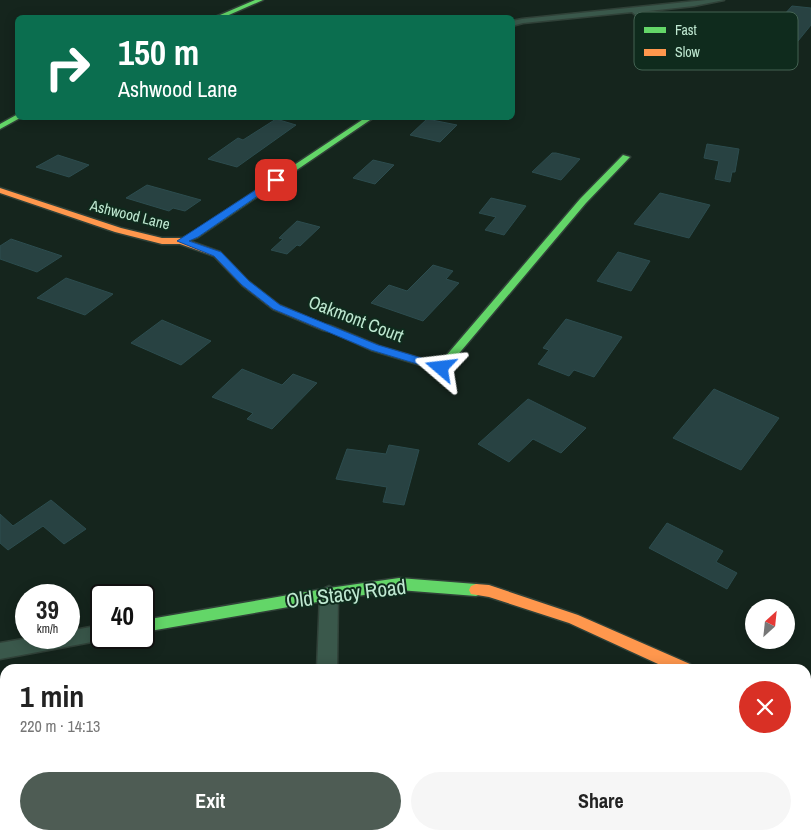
<!DOCTYPE html>
<html lang="en">
<head>
<meta charset="utf-8">
<style>
  :root { --surface:#fff; --page:#f6f6f6; --text:#222; --muted:#767676; --accent:#4e5c54 }
  body { margin:0; font-family:"Archivo Narrow",sans-serif; background:var(--page); color:var(--text); height:100vh; display:flex; flex-direction:column; font-size:19px; white-space:nowrap }
  * { box-sizing:border-box; margin:0 }
  p { font-size:16px; color:var(--muted) }
  .icon { flex:none; width:28px; height:28px; fill:none; stroke:currentColor; stroke-width:2; stroke-linecap:round; stroke-linejoin:round }
  .map { position:relative; flex:1; overflow:hidden }
  .sheet { position:absolute; left:0px; top:664px; width:811px; height:176px; display:flex; flex-direction:column; background:var(--surface); border-radius:15px 15px 0 0; box-shadow:0 2px 12px #0003 }
  .sheet>* { flex:none }
  .hud { position:absolute; left:15px; top:15px; width:500px; height:105px; border-radius:8px; box-shadow:0 2px 12px #0003; background:#0b6e4f; color:#fff; overflow:hidden }
  .needle { width:32px; rotate:27deg }
  .buttons { position:absolute; left:745px; top:599px; display:grid; gap:10px }
  .buttons a { display:grid; place-items:center; width:50px; height:50px; border-radius:50%; background:var(--surface); box-shadow:0 2px 12px #0003; font-size:25px }
  .speed { position:absolute; left:15px; top:584px; display:flex; gap:10px; font-size:25px; font-weight:700; text-align:center }
  .speed>* { display:grid; place-content:center; width:65px; height:65px; border-radius:50%; background:var(--surface); box-shadow:0 2px 12px #0003; line-height:1 }
  .speed small { font-size:12px; font-weight:400 }
  .speed .limit { border:2px solid #111; border-radius:8px; background:#fff; color:#111 }
  .pin { position:absolute; display:grid; place-items:center; width:42px; height:42px; color:#fff; margin:-21px; border-radius:10px; box-shadow:0 2px 8px #0006 }
  .me { position:absolute; width:55px; margin:-28px; rotate:287deg; stroke-linejoin:round; filter:drop-shadow(0 0 4px #0008) }
  .turn { display:flex; align-items:center; gap:18px; height:105px; padding:0 20px; font-size:22px }
  .turn .icon { width:65px; height:65px; stroke-width:2.5 }
  .turn b { display:block; font-size:35px; line-height:42px }
  .round { display:grid; place-items:center; flex:none; width:52px; height:52px; border-radius:26px; background:var(--page) }
  .headline { display:flex; align-items:center; justify-content:space-between; height:85px; padding:0 20px }
  h1 { font-size:30px; font-weight:800; line-height:38px }
  .cta { display:flex; gap:10px; margin-top:auto; padding:10px 20px }
  .cta a { flex:1; height:58px; border-radius:30px; background:var(--accent); color:#fff; font-size:20px; font-weight:800; line-height:58px; text-align:center }
  .cta a+a { background:var(--page); color:var(--text) }
  .map>svg:first-child { display:block }
  .building { fill:#284242; stroke:#2c4c4e }
  .lines { fill:none; stroke-linecap:round; stroke-linejoin:round }
  .street-casing { stroke:#304138; stroke-width:3 }
  .fast-casing { stroke:#304138; stroke-width:3 }
  .slow-casing { stroke:#304138; stroke-width:3 }
  .street { fill:#3a584b; fill-rule:evenodd }
  .fast { fill:#63d668; fill-rule:evenodd }
  .slow { fill:#ff974d; fill-rule:evenodd }
  .route { fill:#1a73e8; stroke:#114b97 }
  .labels { text-anchor:middle; stroke-width:4; stroke-linejoin:round; paint-order:stroke }
  .far-street-label { font-size:15px; fill:#bee7d0; stroke:#0f2b1d }
  .street-label { font-size:18px; fill:#bee7d0; stroke:#0f2b1d }
  .near-street-label { font-size:21px; fill:#bee7d0; stroke:#0f2b1d }
  .key { fill:#0f2b1d; stroke:#446353; stroke-width:1 }
  .key-label { font-size:14px; fill:#bee7d0 }
</style>
</head>
<body>
<div class="map">
<svg width="811" height="839" viewBox="0 0 811 839">
  <rect width="100%" height="100%" fill="#15251d"/>
  <!-- building -->
  <g class="building">
    <path d="M792,6L811,8V25L798,41L766,35Z"/>
    <path d="M276,119L296,125L237,167L208,159L238,138L243,140Z"/>
    <path d="M427,119L457,125L440,142L410,135Z"/>
    <path d="M707,144L739,149L735,172H732L730,182L715,179L719,161L704,158Z"/>
    <path d="M552,153H556L580,159L561,180L532,172Z"/>
    <path d="M58,155L89,165L69,177L36,167Z"/>
    <path d="M373,160L394,165L375,184L353,178Z"/>
    <path d="M147,185L201,200L185,211L173,208L169,211L126,198Z"/>
    <path d="M660,193L710,205L689,238L634,224Z"/>
    <path d="M491,198L526,206L504,235L485,230L496,217L479,213Z"/>
    <path d="M297,221L320,227L300,246L297,245L287,254L271,250L283,239L279,238Z"/>
    <path d="M11,239L62,256L37,272L0,259V246Z"/>
    <path d="M618,252L650,261L631,291L597,281Z"/>
    <path d="M433,265L453,271L446,279L459,283L423,321L371,303L389,285L407,291Z"/>
    <path d="M66,278L113,294L85,315L37,298Z"/>
    <path d="M566,319L622,337L594,377L574,370L569,376L538,364L549,350L543,348Z"/>
    <path d="M162,320L211,341L181,365L131,343Z"/>
    <path d="M242,369L282,385L293,374L317,383L272,429L247,419L253,413L212,397Z"/>
    <path d="M714,389L779,418L741,470L673,438Z"/>
    <path d="M528,399L586,428L561,453L533,439L509,462L478,444Z"/>
    <path d="M389,445L419,450L404,505L383,502L387,487L336,479L347,449L386,454Z"/>
    <path d="M51,500L86,529L64,544L43,526L8,550L0,543V514L13,526Z"/>
    <path d="M667,523L723,551L716,562L737,573L727,589L649,548Z"/>
  </g>
  <g class="lines">
    <!-- street casing -->
    <g class="street-casing">
      <g id="street">
        <path d="M706,0H724L694,6L640,12C677,45 727,61 776,61L780,64L779,66C731,75 666,44 632,12L523,23L512,26V21L522,19Z"/>
        <path d="M329,586L335,589L338,594L337,669H317L320,594L323,589Z"/>
        <path d="M101,625V638L108,639L0,659V643L29,638H69V631Z"/>
        <path d="M806,712L811,714V734L806,732Z"/>
        <path d="M233,835H257L256,839H232Z"/>
      </g>
    </g>
    <!-- fast casing -->
    <g class="fast-casing">
      <g id="fast">
        <path d="M255,0H263L222,18H213Z"/>
        <path d="M18,114V118H20L0,129V124Z"/>
        <path d="M365,118H373L198,237L181,244L177,241L192,233Z"/>
        <path d="M623,155L630,157L586,203L445,370H437L371,350L322,328L327,325L331,326L379,346L439,364L580,199Z"/>
        <path d="M399,578L476,584L481,586L483,590L481,594L476,596L399,590L329,600L144,632V620L329,588Z"/>
      </g>
    </g>
    <!-- slow casing -->
    <g class="slow-casing">
      <g id="slow">
        <path d="M0,188L121,228L162,238H181L220,252L248,281L279,305L332,328L327,331L323,330L273,309L242,285L214,256L180,244H162L115,232L0,193Z"/>
        <path d="M476,584L489,585L578,615L690,664L692,669H669L569,623L489,597L471,594L469,590L471,586Z"/>
      </g>
    </g>
    <!-- street -->
    <use href="#street" class="street"/>
    <!-- fast -->
    <use href="#fast" class="fast"/>
    <!-- slow -->
    <use href="#slow" class="slow"/>
  </g>
  <!-- route -->
  <path class="route" d="M274,178L281,180L198,237L189,241L221,252L249,281L280,305L378,345L445,365L446,368L445,370H437L371,350L273,309L242,285L214,256L177,241Z"/>
  <g class="labels">
    <!-- far-street labels -->
    <g class="far-street-label">
      <text transform="translate(130 215) rotate(14)" y="5">Ashwood Lane</text>
    </g>
    <!-- street labels -->
    <g class="street-label">
      <text transform="translate(356 319) rotate(21)" y="6">Oakmont Court</text>
    </g>
    <!-- near-street labels -->
    <g class="near-street-label">
      <text transform="translate(346 594) rotate(-7)" y="7">Old Stacy Road</text>
    </g>
  </g>
  <!-- legend -->
  <rect x="634" y="12" width="164" height="58" rx="8" class="key"/>
  <rect x="644" y="27" width="22" height="6" fill="#63d668"/>
  <rect x="644" y="49" width="22" height="7" fill="#ff974d"/>
  <g class="key-label">
    <text x="675" y="35">Fast</text>
    <text x="675" y="57">Slow</text>
  </g>
</svg>
<div class="buttons">
<a><svg class="needle" viewBox="-14 -14 28 28"><path d="M0-13l5 13h-10z" fill="#e53935"/><path d="M0 13l5-13h-10z" fill="#767676"/></svg></a>
</div>
<div class="speed"><div>39<small>km/h</small></div><div class="limit">40</div></div>
<div class="pin" style="left:276px;top:180px;background:#d93025"><svg class="icon" aria-label="arrive" viewBox="0 0 24 24"><path d="M6 21V4h12l-3 4 3 4H6"/></svg></div>
<svg class="me" style="left:441px;top:368px" viewBox="-20 -20 40 40"><path d="M0-17L14 15 0 8-14 15z" fill="#1a73e8" stroke="#fff" stroke-width="4"/></svg>
<div class="hud">
<div class="turn"><svg class="icon" aria-label="right" viewBox="0 0 24 24"><path d="M7 20v-9h11M14 6l5 5-5 5"/></svg><div><b>150 m</b>Ashwood Lane</div></div>
</div>
<section class="sheet">
<div class="headline"><div><h1>1 min</h1><p>220 m · 14:13</p></div><a class="round" style="background:#d93025;color:#fff"><svg class="icon" aria-label="close" viewBox="0 0 24 24"><path d="M6 6l12 12M18 6L6 18"/></svg></a></div>
<div class="cta"><a>Exit</a><a>Share</a></div>
</section>
</div>
</body>
</html>
